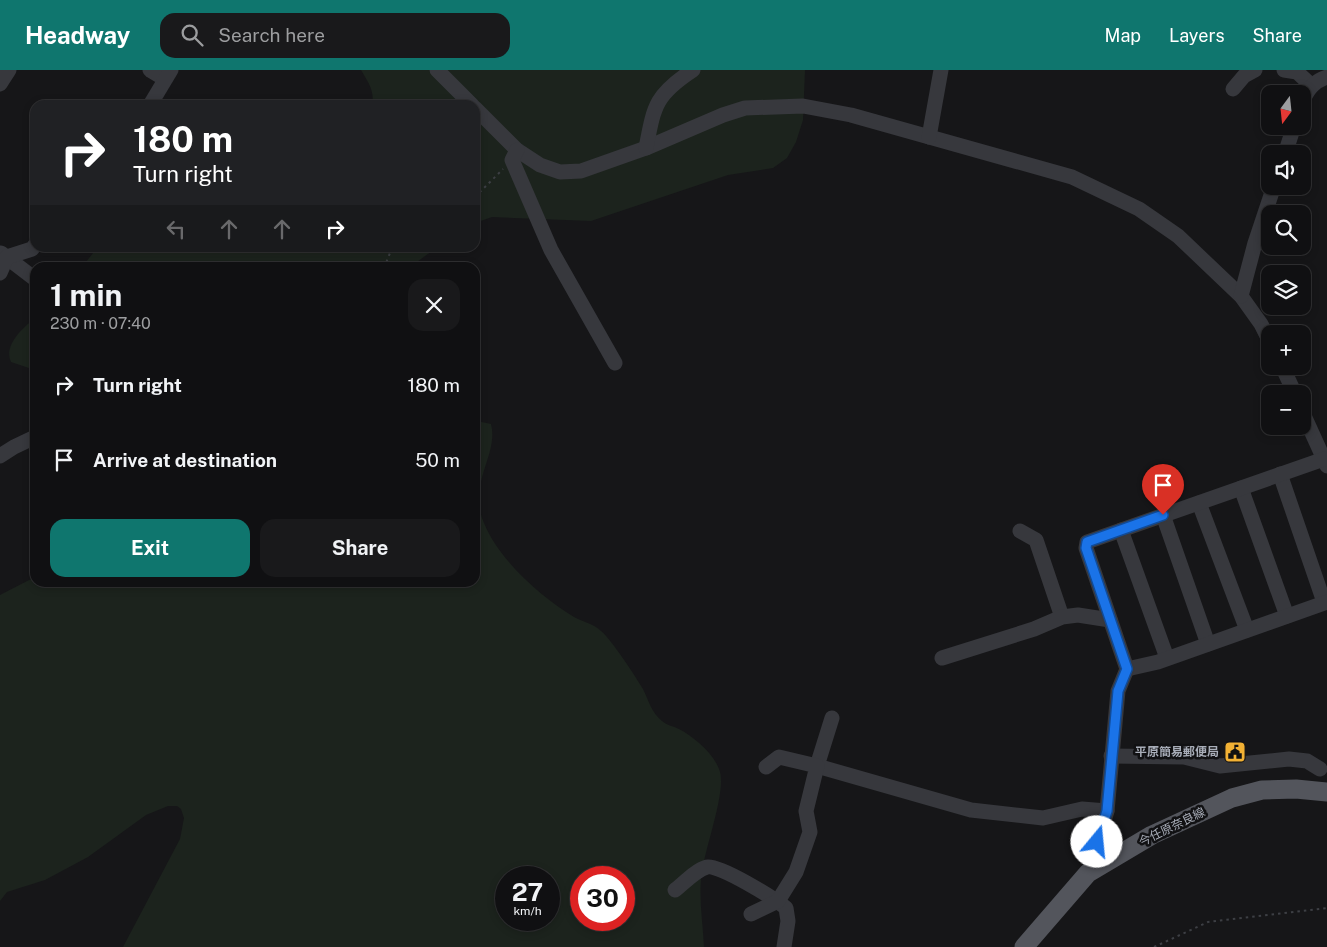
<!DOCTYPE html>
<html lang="en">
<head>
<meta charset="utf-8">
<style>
  :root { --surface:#101012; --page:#19191b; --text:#f1f3f6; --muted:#9c9d9f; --line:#303032; --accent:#0f766e }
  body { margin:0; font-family:"Public Sans","Noto Sans JP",sans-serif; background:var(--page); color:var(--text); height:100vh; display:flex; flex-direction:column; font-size:19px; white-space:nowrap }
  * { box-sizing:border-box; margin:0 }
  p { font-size:16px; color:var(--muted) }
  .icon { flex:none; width:28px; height:28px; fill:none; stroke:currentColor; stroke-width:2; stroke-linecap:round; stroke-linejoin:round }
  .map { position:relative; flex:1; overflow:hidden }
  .details { position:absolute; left:30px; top:192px; width:450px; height:325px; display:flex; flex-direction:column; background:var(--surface); border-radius:15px; box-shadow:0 2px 8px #0003,0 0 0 1px var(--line) }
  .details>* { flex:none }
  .banner { position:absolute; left:30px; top:30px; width:450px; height:152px; border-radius:15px; box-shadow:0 2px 8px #0003,0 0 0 1px var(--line); background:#202124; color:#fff; overflow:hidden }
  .needle { width:32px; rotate:195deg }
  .tools { position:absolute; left:1261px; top:15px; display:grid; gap:10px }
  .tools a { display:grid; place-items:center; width:50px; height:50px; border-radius:10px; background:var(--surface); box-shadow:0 2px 8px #0003,0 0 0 1px var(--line); font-size:25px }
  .speed { position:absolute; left:495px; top:796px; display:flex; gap:10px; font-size:25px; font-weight:700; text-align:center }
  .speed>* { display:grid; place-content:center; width:65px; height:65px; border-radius:50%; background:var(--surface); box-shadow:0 2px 8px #0003,0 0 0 1px var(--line); line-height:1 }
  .speed small { font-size:12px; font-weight:400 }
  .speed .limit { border:8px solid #d22; background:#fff; color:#111 }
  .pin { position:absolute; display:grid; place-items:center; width:42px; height:42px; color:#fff; margin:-51px -21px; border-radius:50% 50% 50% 0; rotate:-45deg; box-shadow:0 0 5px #0007 }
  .pin .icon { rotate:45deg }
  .me { position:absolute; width:55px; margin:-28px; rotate:17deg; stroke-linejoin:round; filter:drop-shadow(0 0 4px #0008) }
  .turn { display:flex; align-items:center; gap:18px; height:105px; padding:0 20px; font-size:22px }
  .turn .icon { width:65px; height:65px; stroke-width:2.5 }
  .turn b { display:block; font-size:35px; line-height:42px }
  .lanes { display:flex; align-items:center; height:48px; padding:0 20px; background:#0003; justify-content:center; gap:25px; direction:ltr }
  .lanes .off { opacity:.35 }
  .round { display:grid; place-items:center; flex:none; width:52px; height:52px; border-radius:15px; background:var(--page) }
  .headline { display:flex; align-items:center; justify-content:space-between; height:85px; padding:0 20px }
  h1 { font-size:30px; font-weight:700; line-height:38px }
  .action { display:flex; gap:10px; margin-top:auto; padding:10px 20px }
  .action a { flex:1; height:58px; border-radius:15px; background:var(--accent); color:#fff; font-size:20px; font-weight:700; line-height:58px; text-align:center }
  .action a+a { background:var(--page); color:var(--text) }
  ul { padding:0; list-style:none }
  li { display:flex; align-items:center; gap:15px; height:75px; padding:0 20px }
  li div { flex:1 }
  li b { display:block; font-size:19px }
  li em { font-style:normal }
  header { display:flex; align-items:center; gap:30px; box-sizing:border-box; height:70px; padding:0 25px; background:var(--accent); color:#fff }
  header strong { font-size:24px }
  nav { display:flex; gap:28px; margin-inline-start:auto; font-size:18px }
  .search { width:350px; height:45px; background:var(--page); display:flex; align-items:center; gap:12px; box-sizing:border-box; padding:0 18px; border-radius:15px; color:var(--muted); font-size:19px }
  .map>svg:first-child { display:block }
  .green { fill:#1c231d; fill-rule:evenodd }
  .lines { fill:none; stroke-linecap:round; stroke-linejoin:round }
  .path { stroke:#3d3f44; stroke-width:2; stroke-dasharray:2.5 4; stroke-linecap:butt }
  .minor { stroke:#37383d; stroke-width:15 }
  .major { stroke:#53555c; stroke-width:19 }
  .route-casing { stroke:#114b97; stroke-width:12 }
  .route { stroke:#1a73e8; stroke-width:9 }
  .labels { text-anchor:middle; stroke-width:5; stroke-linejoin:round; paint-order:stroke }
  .poi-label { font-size:12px; font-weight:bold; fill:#a8adb8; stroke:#111113; text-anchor:end }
  .street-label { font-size:12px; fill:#a8adb8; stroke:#111113 }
</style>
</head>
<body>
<header>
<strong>Headway</strong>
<div class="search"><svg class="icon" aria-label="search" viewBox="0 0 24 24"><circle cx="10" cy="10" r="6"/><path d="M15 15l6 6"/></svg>Search here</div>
<nav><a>Map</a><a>Layers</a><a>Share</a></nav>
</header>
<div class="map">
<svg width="1327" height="877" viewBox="0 0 1327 877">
  <rect width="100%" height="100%" fill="#161618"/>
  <!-- green -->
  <g class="green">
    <path d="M361,0H805L803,50L796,72L787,88L773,98L728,105L591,151L492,147L475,153V35H372C375,21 368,12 361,0Z"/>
    <path d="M97,178H436L410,197H82Z"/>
    <path d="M35,248V300L11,292C3,275 23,258 35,248Z"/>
    <path d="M477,351L491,354C499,385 467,414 484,453C499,490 541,527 574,547C583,552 594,554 601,561C611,569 636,607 643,619C649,631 651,642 662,651C666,655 673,656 679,659C694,667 715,684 720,702C726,725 703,782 701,809C699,831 703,855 704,877H123L180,769L184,748L181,739L177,736H168L146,745L88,787L45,810L7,822L0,831V525L35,507V512H475V352ZM506,808H549V850H506ZM581,808H624V850H581Z"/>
  </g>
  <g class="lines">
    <!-- path -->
    <g class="path">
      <path d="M475,127L503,99"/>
      <path d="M384,198L392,178"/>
      <path d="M1154,877L1208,852L1327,838"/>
    </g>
    <!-- minor -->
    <g class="minor">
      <path d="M150,0L165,9"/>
      <path d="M437,0L472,35"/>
      <path d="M1284,0L1297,2L1312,16"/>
      <path d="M0,14L9,0"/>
      <path d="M1233,19L1244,6L1255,0"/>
      <path d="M1302,32C1308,19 1314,11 1327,7"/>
      <path d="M150,35L171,0"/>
      <path d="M475,38L517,80L540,95L560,102L581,101L646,78L723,45L745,38L803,36L851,45L1072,107L1139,139L1178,166L1241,226L1261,254L1270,272"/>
      <path d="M929,67L941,0"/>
      <path d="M646,78C654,36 655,25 693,0"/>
      <path d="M517,80L512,90L551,180L615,293"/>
      <path d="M1285,84L1294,56"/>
      <path d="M1,183L35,209"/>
      <path d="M0,203L7,187L32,179L35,175"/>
      <path d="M1241,226L1255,173L1274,116"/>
      <path d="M1282,296L1295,324"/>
      <path d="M1302,341L1327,396"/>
      <path d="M0,386L14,377L35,367"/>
      <path d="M1280,404L1324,532"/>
      <path d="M1241,418L1287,546"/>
      <path d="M1199,433L1247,560"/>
      <path d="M1163,445L1208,574"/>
      <path d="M1121,460L1167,588"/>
      <path d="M1020,461L1036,470L1062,547"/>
      <path d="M942,588L1034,559L1062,547L1078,545L1110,550"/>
      <path d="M1127,599L1158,592L1327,532"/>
      <path d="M832,648L817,696L971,740L1043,748L1082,739L1107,741"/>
      <path d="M1111,686L1184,687L1220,696L1289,689L1307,691L1320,699"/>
      <path d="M1088,803L1107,741L1118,621L1127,599L1086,478L1087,472L1324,389"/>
      <path d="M675,820C684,813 696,800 707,797C719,794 775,829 786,838L788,851L784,877"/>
      <path d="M751,844L778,831L796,802L810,762L806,741L817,696L779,687L766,697"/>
    </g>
    <!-- major -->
    <path class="major" d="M1024,877L1088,803L1152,765L1232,728L1262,720L1296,719L1327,722"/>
  </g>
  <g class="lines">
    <!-- route casing -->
    <g class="route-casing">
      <path id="route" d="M1097,772L1107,741L1118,621L1127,599L1086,478L1087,472L1163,445"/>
    </g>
    <!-- route -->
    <use href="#route" class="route"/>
  </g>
  <!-- icons -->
  <defs>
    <g id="civic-square" transform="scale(1.125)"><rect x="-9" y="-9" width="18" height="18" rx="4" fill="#f2b134" stroke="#111113"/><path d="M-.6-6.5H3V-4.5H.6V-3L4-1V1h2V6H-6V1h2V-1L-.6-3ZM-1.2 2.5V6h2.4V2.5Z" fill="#111"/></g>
  </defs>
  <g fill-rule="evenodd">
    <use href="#civic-square" x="1235" y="682"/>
  </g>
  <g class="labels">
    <!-- poi labels -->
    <g class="poi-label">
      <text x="1219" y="686">平原簡易郵便局</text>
    </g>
    <!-- street labels -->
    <g class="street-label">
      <text transform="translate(1172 757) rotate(-26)" y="4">今任原奈良線</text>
    </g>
  </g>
</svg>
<div class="tools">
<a><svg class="needle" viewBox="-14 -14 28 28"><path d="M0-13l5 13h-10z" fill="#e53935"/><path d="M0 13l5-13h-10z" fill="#9c9d9f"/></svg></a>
<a><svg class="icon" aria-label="sound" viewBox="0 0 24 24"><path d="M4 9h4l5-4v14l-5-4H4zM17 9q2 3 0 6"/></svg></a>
<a><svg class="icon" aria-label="search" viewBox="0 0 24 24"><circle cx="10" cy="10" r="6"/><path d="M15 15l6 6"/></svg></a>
<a><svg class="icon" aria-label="layers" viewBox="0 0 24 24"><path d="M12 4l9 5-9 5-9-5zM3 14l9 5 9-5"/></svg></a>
<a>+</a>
<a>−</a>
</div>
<div class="speed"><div>27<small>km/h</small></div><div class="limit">30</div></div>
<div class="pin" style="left:1163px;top:445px;background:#d93025"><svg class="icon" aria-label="arrive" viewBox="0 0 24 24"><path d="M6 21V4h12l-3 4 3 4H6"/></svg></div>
<svg class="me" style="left:1097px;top:772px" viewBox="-20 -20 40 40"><circle r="19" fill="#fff"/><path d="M0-13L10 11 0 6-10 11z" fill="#1a73e8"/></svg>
<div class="banner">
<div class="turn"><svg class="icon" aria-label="right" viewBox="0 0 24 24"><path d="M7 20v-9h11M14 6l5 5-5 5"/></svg><div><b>180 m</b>Turn right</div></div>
<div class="lanes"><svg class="icon off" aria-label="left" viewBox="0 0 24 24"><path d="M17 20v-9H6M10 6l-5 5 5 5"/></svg><svg class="icon off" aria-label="ahead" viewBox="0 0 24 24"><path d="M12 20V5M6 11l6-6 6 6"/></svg><svg class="icon off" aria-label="ahead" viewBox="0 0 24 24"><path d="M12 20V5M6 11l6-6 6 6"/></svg><svg class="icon" aria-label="right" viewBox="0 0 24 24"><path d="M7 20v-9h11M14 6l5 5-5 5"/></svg></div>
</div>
<section class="details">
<div class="headline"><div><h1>1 min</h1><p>230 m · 07:40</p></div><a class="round"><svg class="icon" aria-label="close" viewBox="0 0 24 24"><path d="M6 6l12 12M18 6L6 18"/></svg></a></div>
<ul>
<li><svg class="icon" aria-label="right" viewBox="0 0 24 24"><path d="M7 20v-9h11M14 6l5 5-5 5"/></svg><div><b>Turn right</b></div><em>180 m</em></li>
<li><svg class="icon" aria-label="arrive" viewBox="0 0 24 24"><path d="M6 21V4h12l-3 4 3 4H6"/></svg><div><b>Arrive at destination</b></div><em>50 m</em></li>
</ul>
<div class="action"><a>Exit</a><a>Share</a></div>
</section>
</div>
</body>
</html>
